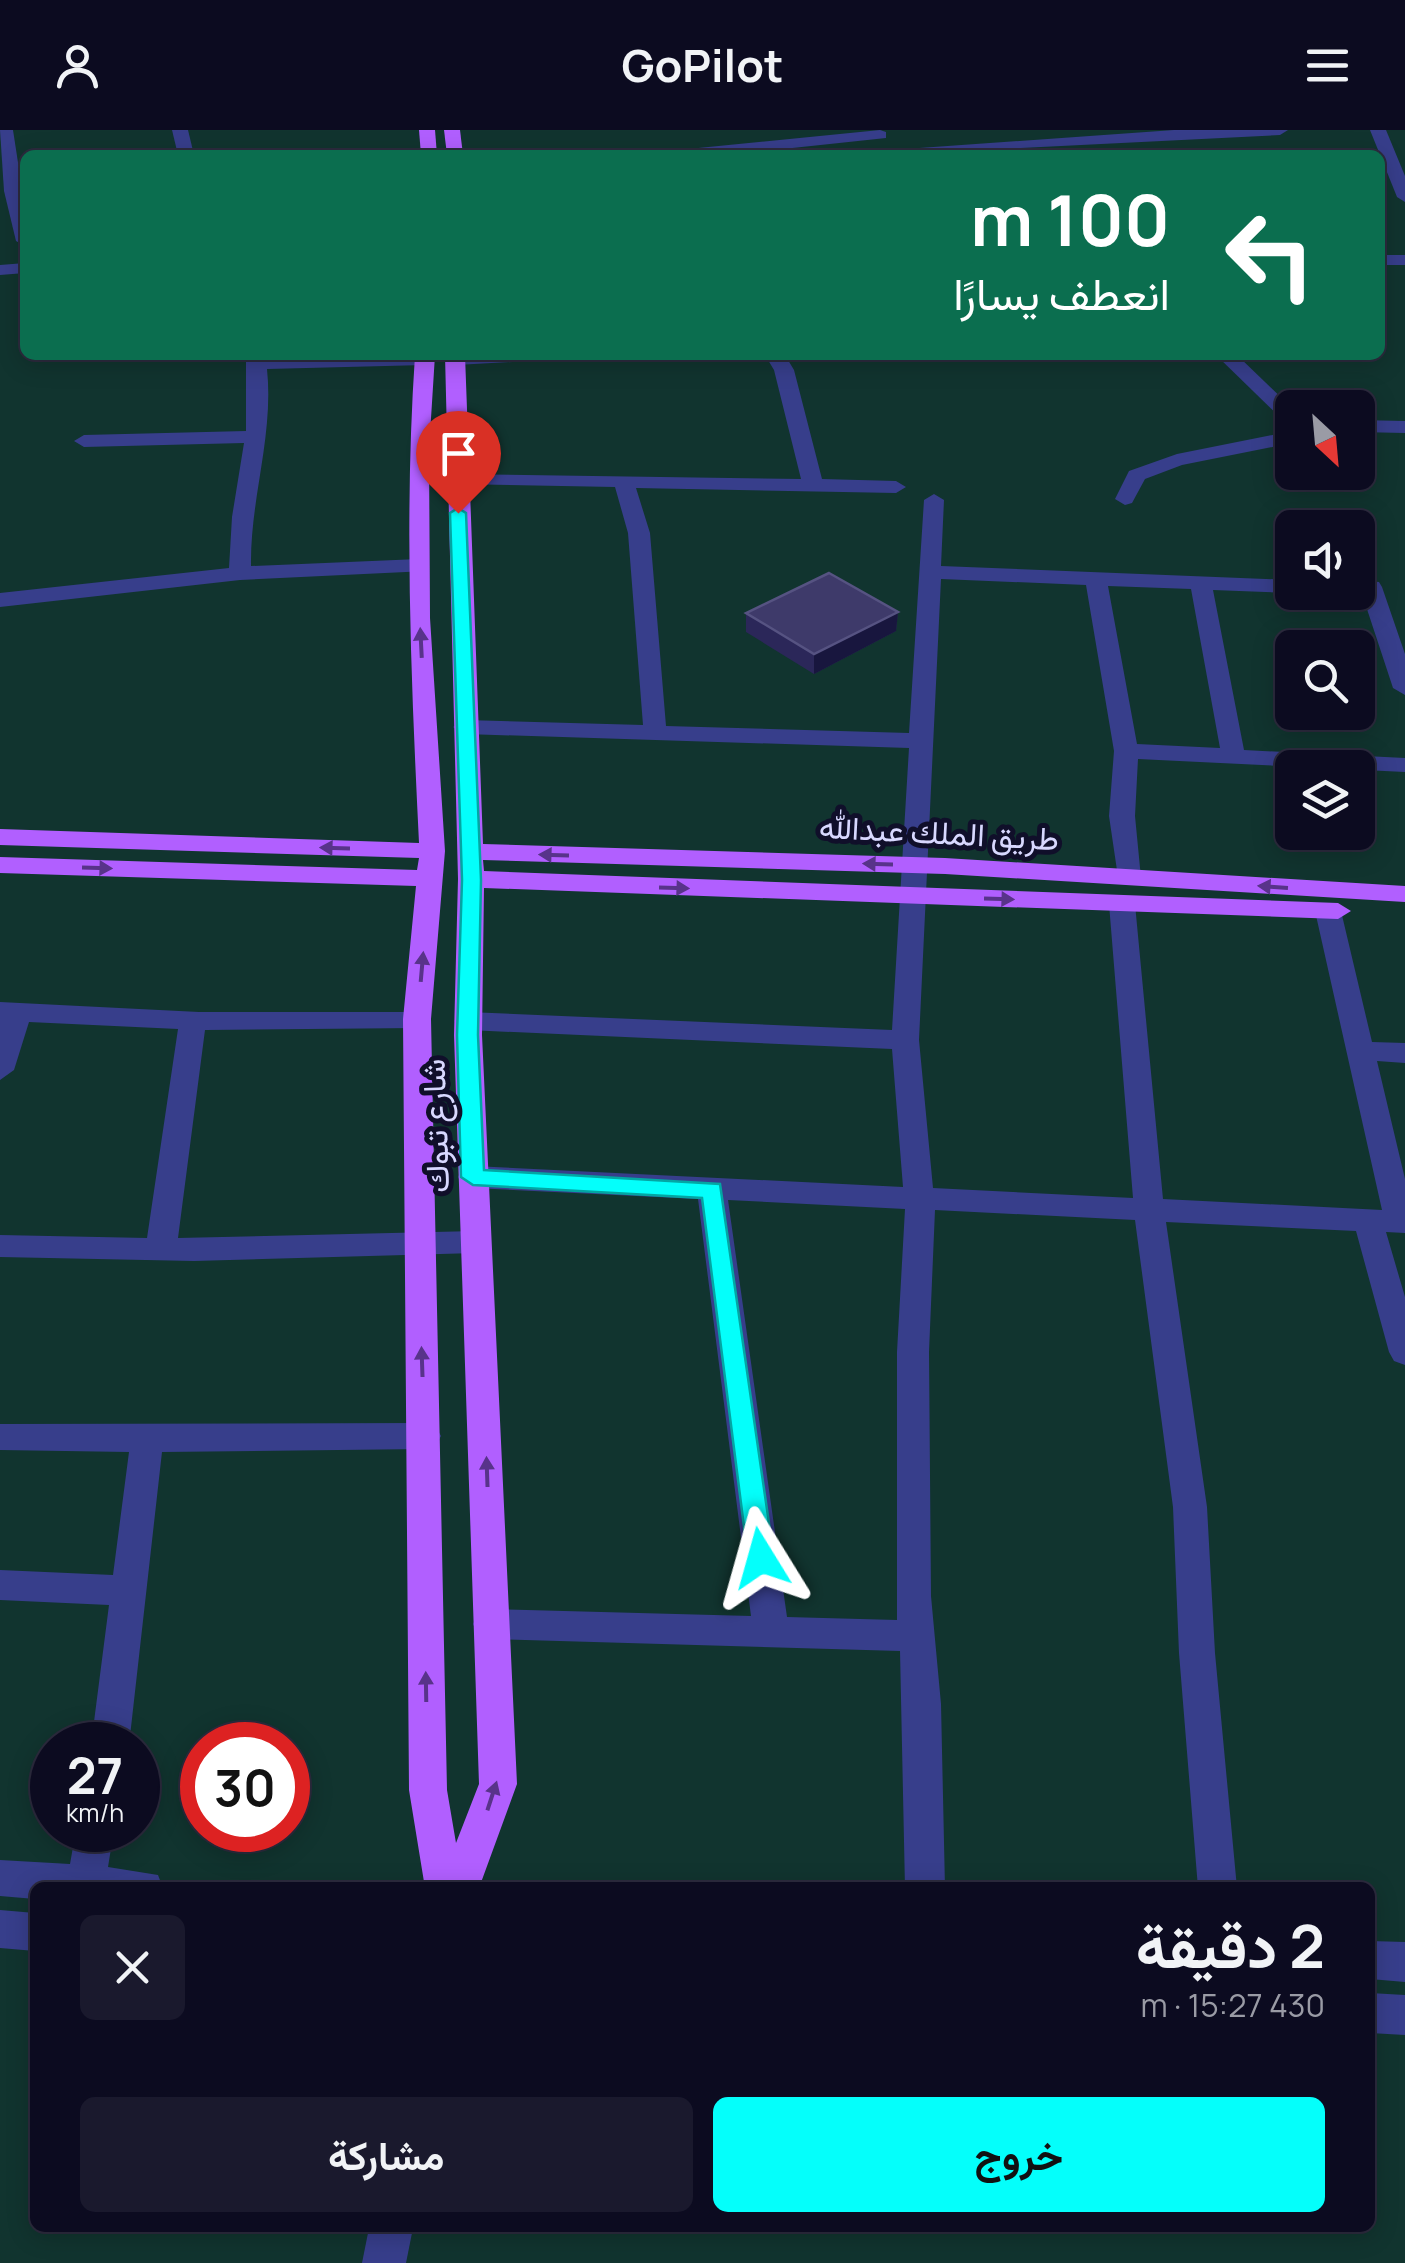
<!DOCTYPE html>
<html lang="ar">
<head>
<meta charset="utf-8">
<style>
  :root { --surface:#0c0b20; --page:#1a192d; --text:#f1f3f6; --muted:#9a9ba5; --line:#2c2b3e; --accent:#04fffb }
  body { margin:0; font-family:Manrope,Vazirmatn,sans-serif; background:var(--page); color:var(--text); direction:rtl; height:100vh; display:flex; flex-direction:column; font-size:38px; white-space:nowrap }
  * { box-sizing:border-box; margin:0 }
  p { font-size:32px; color:var(--muted) }
  .icon { flex:none; width:55px; height:55px; fill:none; stroke:currentColor; stroke-width:2; stroke-linecap:round; stroke-linejoin:round }
  .map { position:relative; flex:1; overflow:hidden; direction:ltr }
  .drawer { position:absolute; left:30px; top:1752px; width:1345px; height:350px; display:flex; flex-direction:column; background:var(--surface); border-radius:15px; box-shadow:0 5px 25px #0003,0 0 0 2px var(--line); direction:rtl }
  .drawer>* { flex:none }
  .guide { position:absolute; left:20px; top:20px; width:1365px; height:210px; border-radius:15px; box-shadow:0 5px 25px #0003,0 0 0 2px var(--line); direction:rtl; background:#0b6e4f; color:#fff; overflow:hidden }
  .needle { width:65px; rotate:154deg }
  .fabs { position:absolute; left:1275px; top:260px; display:grid; gap:20px }
  .fabs a { display:grid; place-items:center; width:100px; height:100px; border-radius:15px; background:var(--surface); box-shadow:0 5px 25px #0003,0 0 0 2px var(--line); font-size:50px }
  .speed { position:absolute; left:30px; top:1592px; display:flex; gap:20px; font-size:50px; font-weight:700; text-align:center }
  .speed>* { display:grid; place-content:center; width:130px; height:130px; border-radius:50%; background:var(--surface); box-shadow:0 5px 25px #0003,0 0 0 2px var(--line); line-height:1 }
  .speed small { font-size:25px; font-weight:400 }
  .speed .limit { border:15px solid #d22; background:#fff; color:#111 }
  .pin { position:absolute; display:grid; place-items:center; width:85px; height:85px; color:#fff; margin:-102px -42px; border-radius:50% 50% 50% 0; rotate:-45deg; box-shadow:0 0 10px #0007 }
  .pin .icon { rotate:45deg }
  .me { position:absolute; width:110px; margin:-55px; rotate:352deg; stroke-linejoin:round; filter:drop-shadow(0 0 8px #0008) }
  .turn { display:flex; align-items:center; gap:35px; height:210px; padding:0 50px; font-size:45px }
  .turn .icon { width:130px; height:130px; stroke-width:2.5 }
  .turn b { display:block; font-size:70px; line-height:85px }
  .round { display:grid; place-items:center; flex:none; width:105px; height:105px; border-radius:15px; background:var(--page) }
  .head { display:flex; align-items:center; justify-content:space-between; height:170px; padding:0 50px }
  h1 { font-size:60px; font-weight:700; line-height:75px }
  .button { display:flex; gap:20px; margin-top:auto; padding:20px 50px }
  .button a { flex:1; height:115px; border-radius:15px; background:var(--accent); color:#111; font-size:40px; font-weight:700; line-height:115px; text-align:center }
  .button a+a { background:var(--page); color:var(--text) }
  header { display:flex; justify-content:space-between; align-items:center; height:130px; padding:0 50px; background:var(--surface); font-size:45px; font-weight:700 }
  .map>svg:first-child { display:block }
  .green { fill:#11342f; fill-rule:evenodd }
  .lines { fill:none; stroke-linecap:round; stroke-linejoin:round }
  .minor { fill:#373e8b; fill-rule:evenodd }
  .major { fill:#b15fff; fill-rule:evenodd }
  .wall { fill:#2b2759 }
  .shaded-wall { fill:#18163e }
  .building { fill:#3e3a6a; stroke:#565382; stroke-width:2.5 }
  .oneway { fill:#58338a }
  .route { fill:#04fffb; stroke:#03a6a3; stroke-width:2.5 }
  .labels { text-anchor:middle; stroke-width:10; stroke-linejoin:round; paint-order:stroke }
  .street-label { font-size:32px; fill:#d8d8ff; stroke:#100f2a }
</style>
</head>
<body>
<header><svg class="icon" aria-label="menu" viewBox="0 0 24 24"><path d="M4 6h16M4 12h16M4 18h16"/></svg>GoPilot<svg class="icon" aria-label="person" viewBox="0 0 24 24"><circle cx="12" cy="8" r="4"/><path d="M4 21q1-7 8-7t8 7"/></svg></header>
<div class="map">
<svg width="1405" height="2133" viewBox="0 0 1405 2133">
  <rect width="100%" height="100%" fill="#100f2a"/>
  <!-- green -->
  <path class="green" d="M0,0H1405V2133H0ZM25,25H1380V225H25ZM1292,278H1358V342H1292ZM1292,398H1358V462H1292ZM1292,518H1358V582H1292ZM1292,638H1358V702H1292ZM52,1615H138V1700H52ZM202,1615H288V1700H202ZM35,1758H1370V2098H35Z"/>
  <g class="lines">
    <!-- minor -->
    <g class="minor">
      <path d="M0,0H13L25,78V116L16,111L4,61Z"/>
      <path d="M172,0H188L194,25H178Z"/>
      <path d="M880,0L886,2V8L727,25H670L678,20Z"/>
      <path d="M1174,0H1288L1280,5L883,25L891,20Z"/>
      <path d="M1370,0H1386L1405,46V72L1397,67Z"/>
      <rect x="1380" y="125" width="25" height="10"/>
      <path d="M25,133V143L0,145V135Z"/>
      <path d="M246,225H432V233L425,235L267,239C274,306 250,368 251,436L419,429L427,431V441L240,450L0,477V463L229,438L232,387L244,313L84,317L74,311L84,305L246,301Z"/>
      <path d="M449,225H540L530,231L456,235L449,233Z"/>
      <path d="M765,225H785L794,240L822,349L896,351L906,357L896,363L636,358L650,403L666,596L909,603L924,370L934,364L944,370L941,436L1292,450V463L1213,460L1244,620L1405,628V642L1138,629L1135,686L1141,748L1137,754H1119L1109,686L1114,621L1086,455L941,449L919,910L933,1058L1133,1068L1109,774L1113,768L1122,766L1135,774L1163,1069L1382,1080L1315,781L1319,775H1337L1341,781L1372,912L1405,913V933L1377,931L1405,1049V1103L1386,1102L1405,1167V1235L1394,1231L1389,1222L1356,1101L1166,1092L1207,1377L1215,1523L1237,1758H1198L1179,1523L1173,1377L1135,1090L935,1080L929,1222L931,1466L941,1574L945,1758H905L900,1521L491,1509L478,1505L473,1494L478,1483L491,1479L751,1486L698,1069L473,1058L462,1055L458,1047L462,1039L473,1036L903,1057L892,919L468,900L454,891L468,882L892,900L909,618L465,604L453,597L465,590L643,595L628,403L615,357L457,354L447,348L450,344L801,349L774,240ZM1108,456L1191,459L1220,618L1137,614ZM728,1070L905,1079L897,1222V1490L787,1487Z"/>
      <path d="M1216,225H1237L1292,278V294L1285,292Z"/>
      <path d="M1358,290L1405,291V303L1358,302Z"/>
      <path d="M1292,301V313L1182,335L1145,349L1132,373L1125,375L1115,369L1129,341L1177,324Z"/>
      <path d="M1358,450L1379,452L1382,457L1405,524V565L1393,558L1362,464L1354,462H1358Z"/>
      <path d="M0,872L199,882H427L431,889L427,896L417,898L205,900L178,1108L476,1101L487,1104L491,1112L487,1120L476,1123L194,1131L0,1127V1105L147,1108L178,899L29,892L14,940L0,950Z"/>
      <path d="M424,1293L436,1297L441,1306L436,1315L424,1319L162,1322L129,1615H91L109,1475L0,1470V1440L113,1445L129,1322L0,1320V1294Z"/>
      <path d="M76,1700H114L108,1737L158,1745L163,1758H35V1769L0,1766V1730L70,1734Z"/>
      <path d="M0,1780L35,1783V1821L0,1818Z"/>
      <path d="M1370,1811L1405,1812V1852L1370,1849Z"/>
      <path d="M1370,1863L1405,1865V1905L1370,1903Z"/>
      <path d="M369,2098H413L406,2133H362Z"/>
    </g>
    <!-- major -->
    <g class="major">
      <path d="M419,0H435L437,25H421Z"/>
      <path d="M444,0H460L463,25H447Z"/>
      <path d="M415,225H435L429,320L430,488L445,721L431,889L447,1660L456,1713L479,1654L454,905L458,749L445,225H465L483,714L945,728L1405,756V772L945,744L483,730L484,741L1338,773L1351,781L1338,789L484,758L482,905L517,1654L479,1758H425L409,1660L403,889L416,756L0,743V727L417,740L419,728L0,715V699L419,713C411,549 404,388 415,225Z"/>
    </g>
  </g>
  <!-- wall -->
  <path class="wall" d="M898,482L896,501L814,544L746,502V483Z"/>
  <!-- shaded-wall -->
  <path class="shaded-wall" d="M898,482L896,501L814,544V524Z"/>
  <!-- building -->
  <path class="building" d="M829,443L898,482L814,524L746,483Z"/>
  <!-- one-way arrows -->
  <defs><path id="oneway-solid" d="M-6-.8H1V-3.2L6.5 0L1 3.2V.8H-6Z" transform="scale(2.5)"/></defs>
  <g class="oneway">
    <use href="#oneway-solid" transform="translate(421 513) rotate(-93)"/>
    <use href="#oneway-solid" transform="translate(335 718) rotate(-178)"/>
    <use href="#oneway-solid" transform="translate(554 725) rotate(-178)"/>
    <use href="#oneway-solid" transform="translate(878 734) rotate(-178)"/>
    <use href="#oneway-solid" transform="translate(97 738) rotate(2)"/>
    <use href="#oneway-solid" transform="translate(1273 757) rotate(-176)"/>
    <use href="#oneway-solid" transform="translate(674 758) rotate(2)"/>
    <use href="#oneway-solid" transform="translate(999 769) rotate(2)"/>
    <use href="#oneway-solid" transform="translate(422 837) rotate(-85)"/>
    <use href="#oneway-solid" transform="translate(422 1232) rotate(-92)"/>
    <use href="#oneway-solid" transform="translate(487 1342) rotate(-92)"/>
    <use href="#oneway-solid" transform="translate(426 1557) rotate(-91)"/>
    <use href="#oneway-solid" transform="translate(492 1666) rotate(-72)"/>
  </g>
  <!-- route -->
  <path class="route" d="M458,378L466,383L481,750L478,905L484,1040L720,1054L774,1428L770,1436H752L748,1428L702,1068L473,1055L461,1047L457,905L462,750L450,383Z"/>
  <g class="labels">
    <!-- street labels -->
    <g class="street-label">
      <text transform="translate(939 703) rotate(3)" y="11">طريق الملك عبدالله</text>
      <text transform="translate(436 996) rotate(-92)" y="11">شارع تبوك</text>
    </g>
  </g>
</svg>
<div class="fabs">
<a><svg class="needle" viewBox="-14 -14 28 28"><path d="M0-13l5 13h-10z" fill="#e53935"/><path d="M0 13l5-13h-10z" fill="#9a9ba5"/></svg></a>
<a><svg class="icon" aria-label="sound" viewBox="0 0 24 24"><path d="M4 9h4l5-4v14l-5-4H4zM17 9q2 3 0 6"/></svg></a>
<a><svg class="icon" aria-label="search" viewBox="0 0 24 24"><circle cx="10" cy="10" r="6"/><path d="M15 15l6 6"/></svg></a>
<a><svg class="icon" aria-label="layers" viewBox="0 0 24 24"><path d="M12 4l9 5-9 5-9-5zM3 14l9 5 9-5"/></svg></a>
</div>
<div class="speed"><div>27<small>km/h</small></div><div class="limit">30</div></div>
<div class="pin" style="left:458px;top:383px;background:#d93025"><svg class="icon" aria-label="arrive" viewBox="0 0 24 24"><path d="M6 21V4h12l-3 4 3 4H6"/></svg></div>
<svg class="me" style="left:761px;top:1428px" viewBox="-20 -20 40 40"><path d="M0-17L14 15 0 8-14 15z" fill="#04fffb" stroke="#fff" stroke-width="4"/></svg>
<div class="guide">
<div class="turn"><svg class="icon" aria-label="left" viewBox="0 0 24 24"><path d="M17 20v-9H6M10 6l-5 5 5 5"/></svg><div><b>100 m</b>انعطف يسارًا</div></div>
</div>
<section class="drawer">
<div class="head"><div><h1>2 دقيقة</h1><p>430 m · 15:27</p></div><a class="round"><svg class="icon" aria-label="close" viewBox="0 0 24 24"><path d="M6 6l12 12M18 6L6 18"/></svg></a></div>
<div class="button"><a>خروج</a><a>مشاركة</a></div>
</section>
</div>
</body>
</html>
